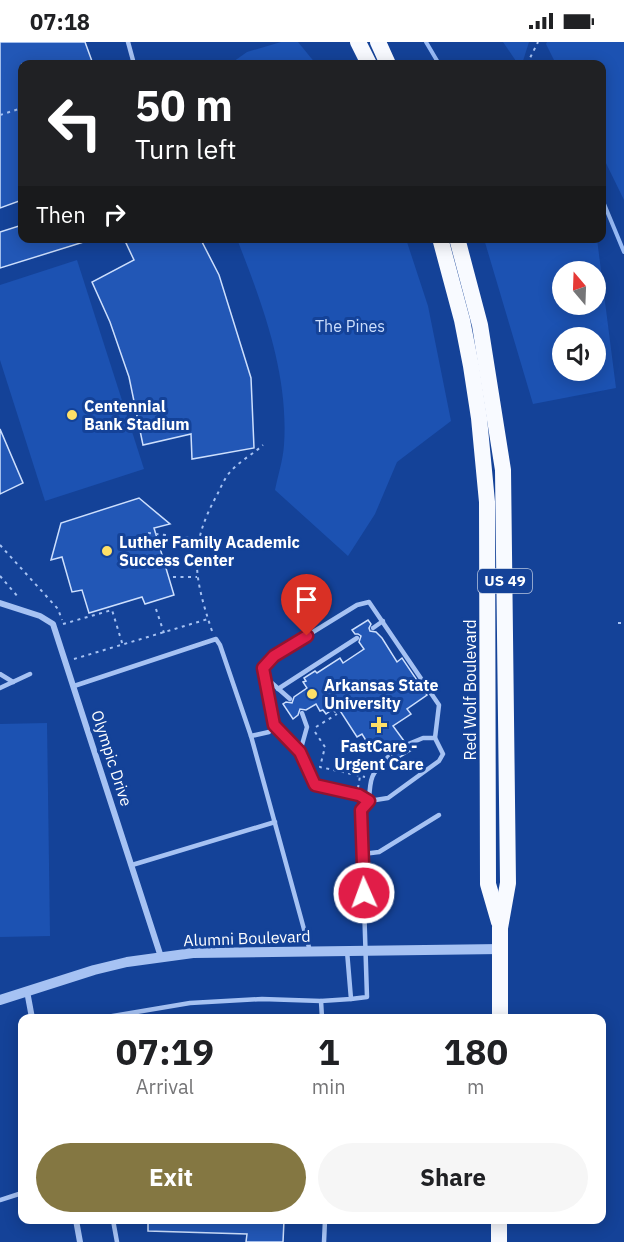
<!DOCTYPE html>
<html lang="en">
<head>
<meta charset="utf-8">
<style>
  :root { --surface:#fff; --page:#f6f6f6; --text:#202124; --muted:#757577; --accent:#847742 }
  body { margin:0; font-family:"IBM Plex Sans",sans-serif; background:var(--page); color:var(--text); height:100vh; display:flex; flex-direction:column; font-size:22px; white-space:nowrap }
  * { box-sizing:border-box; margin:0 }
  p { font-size:20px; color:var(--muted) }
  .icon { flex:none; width:33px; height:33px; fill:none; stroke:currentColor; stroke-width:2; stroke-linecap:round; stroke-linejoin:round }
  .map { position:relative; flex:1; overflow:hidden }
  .side { position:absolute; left:18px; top:972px; width:588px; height:210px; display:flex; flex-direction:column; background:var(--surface); border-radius:12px; box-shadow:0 3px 15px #0003 }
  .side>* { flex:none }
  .hud { position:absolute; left:18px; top:18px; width:588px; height:183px; border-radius:12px; box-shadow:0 3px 15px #0003; background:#202124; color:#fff; overflow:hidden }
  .needle { width:39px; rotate:341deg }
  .fabs { position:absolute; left:552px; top:219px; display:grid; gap:12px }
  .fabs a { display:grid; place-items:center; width:54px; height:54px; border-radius:50%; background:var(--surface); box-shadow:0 3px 15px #0003; font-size:30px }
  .pin { position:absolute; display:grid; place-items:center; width:51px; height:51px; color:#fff; margin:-62px -26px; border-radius:50% 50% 50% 0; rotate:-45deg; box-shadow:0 0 6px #0007 }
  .pin .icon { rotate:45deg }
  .me { position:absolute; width:66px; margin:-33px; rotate:358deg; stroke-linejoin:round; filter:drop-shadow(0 0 4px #0008) }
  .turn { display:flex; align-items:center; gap:21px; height:126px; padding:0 18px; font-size:27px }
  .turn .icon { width:78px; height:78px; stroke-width:2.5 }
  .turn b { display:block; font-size:42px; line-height:51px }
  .then { display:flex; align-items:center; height:57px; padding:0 18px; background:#0003; gap:12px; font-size:22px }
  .eta { display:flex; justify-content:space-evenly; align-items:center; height:102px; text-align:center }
  .eta b { font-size:36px; font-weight:700; line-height:42px }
  .button { display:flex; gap:12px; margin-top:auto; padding:12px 18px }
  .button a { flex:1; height:69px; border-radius:36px; background:var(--accent); color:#fff; font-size:24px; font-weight:700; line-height:69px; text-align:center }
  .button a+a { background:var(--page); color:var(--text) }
  .status { display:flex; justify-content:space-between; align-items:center; height:42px; padding:0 30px; background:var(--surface); direction:ltr }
  .status svg { height:16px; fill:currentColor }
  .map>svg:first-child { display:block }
  .green { fill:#1c52b2; fill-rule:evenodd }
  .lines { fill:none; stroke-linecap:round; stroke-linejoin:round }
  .stream { stroke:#98bbf6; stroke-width:4 }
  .building { fill:#2257b6; stroke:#cddffd; stroke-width:1.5 }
  .path { stroke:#a6c2f3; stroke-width:2; stroke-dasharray:3 4.5; stroke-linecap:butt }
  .service { stroke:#a6c2f3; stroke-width:4.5 }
  .minor { stroke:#a6c2f3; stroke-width:6 }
  .tertiary { stroke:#a6c2f3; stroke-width:10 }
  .trunk { stroke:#f8faff; stroke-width:16 }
  .route-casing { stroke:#92132f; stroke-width:15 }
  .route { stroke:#e11d48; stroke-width:10 }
  .poi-dot { fill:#ffe067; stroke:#144298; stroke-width:2 }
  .labels { text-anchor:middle; stroke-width:6; stroke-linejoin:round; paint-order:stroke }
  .shield { fill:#144298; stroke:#b8c6e0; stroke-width:1.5 }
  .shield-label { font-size:15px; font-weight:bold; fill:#fff }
  .park-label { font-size:16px; fill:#cddffd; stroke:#144298 }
  .poi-label { font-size:16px; font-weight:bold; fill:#fff; stroke:#144298; text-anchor:start }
  .street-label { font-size:16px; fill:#fff; stroke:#144298 }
</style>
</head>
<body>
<div class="status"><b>07:18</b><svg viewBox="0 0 49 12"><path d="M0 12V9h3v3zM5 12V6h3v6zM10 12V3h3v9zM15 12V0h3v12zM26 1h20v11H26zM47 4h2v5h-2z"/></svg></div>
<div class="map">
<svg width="624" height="1200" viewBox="0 0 624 1200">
  <rect width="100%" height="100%" fill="#144298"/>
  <!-- green -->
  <g class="green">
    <path d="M281,0H298L316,22H230L247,10Z"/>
    <path d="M503,0H529L522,22H518Z"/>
    <path d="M547,0H624V158L602,113V22H556L546,2Z"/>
    <path d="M237,197H406L428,264L451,379L397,420L375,472L348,514L275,448C278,433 283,418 284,403C289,332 262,261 237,197Z"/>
    <path d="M484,197H597L616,346L533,362ZM562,230H596V262H562ZM562,296H596V328H562Z"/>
    <path d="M77,218L144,427L45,459L0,318V243Z"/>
    <path d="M47,681L50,894L0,895V682Z"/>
  </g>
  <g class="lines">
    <!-- stream -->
    <g class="stream">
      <path d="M426,0L439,22"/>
      <path d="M602,157L624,210"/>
    </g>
  </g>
  <!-- building -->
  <g class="building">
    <path d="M0,0H85L93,22H22V158L0,166Z"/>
    <path d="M22,183V196H87V199L0,226V190Z"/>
    <path d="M134,196H200L219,233L251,336L254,406L192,417L191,392L143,403L129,335L110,280L92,240L134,218L126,201Z"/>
    <path d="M0,387L23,441L0,452Z"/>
    <path d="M139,456L170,482L154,486L174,553L145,562L142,555L89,571L82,548L72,550L62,515L51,518L61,481Z"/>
    <path d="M368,578L371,582L369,586L370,589L376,590L382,596L397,620L402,616L427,653L407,667L411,672L393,684L404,699L402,705L410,709L392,720V712L386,711L378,700L370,705L362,692L357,695L339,667L335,670L333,667L326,672L323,668L320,669L316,662L306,668L300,667L298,673L293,677L283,662L286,660L292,661L294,655L307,646L303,640L306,639L304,636L315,629L317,631L340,616L343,621L364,607L359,600L361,594L358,592H355L352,588Z"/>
    <path d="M148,1178H284L283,1200H246L247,1192L148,1189Z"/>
  </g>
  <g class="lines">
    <!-- path -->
    <g class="path">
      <path d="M527,22L538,0"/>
      <path d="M0,73L22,66"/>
      <path d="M148,491L199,497"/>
      <path d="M0,503L58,567L62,578"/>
      <path d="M0,534L19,556"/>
      <path d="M173,535H197"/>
      <path d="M156,567L164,591"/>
      <path d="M618,581H624"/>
      <path d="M63,582L112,568L123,604"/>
      <path d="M212,589C194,535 188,505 217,453C221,445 225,435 231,429C240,419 253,412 263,403"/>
      <path d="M74,617L208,577"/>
      <path d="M316,685L337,672"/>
      <path d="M315,690L325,705L320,725L365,735"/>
      <path d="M358,746L360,734"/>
    </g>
    <!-- service -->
    <g class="service">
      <path d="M128,0L134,22"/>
      <path d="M373,586L383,579"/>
      <path d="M0,632L13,640"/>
      <path d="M266,636L274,683L269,690L251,694L310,909"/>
      <path d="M74,644L216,597L220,603L251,694"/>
      <path d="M0,646L30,632"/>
      <path d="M278,647L357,596"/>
      <path d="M290,657L265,635L263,626L274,614L357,563L369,560L439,663L435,696"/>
      <path d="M302,671L307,685L300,710L315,743L359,753L369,759L388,756L439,719L443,712L435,696H423L406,703"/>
      <path d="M274,683L300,710"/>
      <path d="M363,812L379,810L439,773"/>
      <path d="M132,823L275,780"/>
      <path d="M351,957L367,955L361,768L369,759C370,735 371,732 388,715"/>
      <path d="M321,959L322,976"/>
      <path d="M101,976L190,961L262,957L321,959L351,957L347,909"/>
      <path d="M0,1158L22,1151"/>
      <path d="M113,1178L117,1200"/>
      <path d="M324,1200L325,1178"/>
    </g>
    <!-- minor -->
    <g class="minor">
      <path d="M0,561L40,574L53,582L161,915"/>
      <path d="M27,949L32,976"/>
      <path d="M76,1178L80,1200"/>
    </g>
    <!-- tertiary -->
    <path class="tertiary" d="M0,958L94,928L127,920L193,911L501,907"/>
    <!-- trunk -->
    <g class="trunk">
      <path d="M358,0L369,22"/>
      <path d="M378,0L388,22"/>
      <path d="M440,196L462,278L471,324L479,376L487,460L488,842L499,880"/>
      <path d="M457,196L480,283L503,428L508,841L500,886V976"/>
      <path d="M499,1200V1178"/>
    </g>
  </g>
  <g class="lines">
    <!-- route casing -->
    <g class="route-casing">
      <path id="route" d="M307,594L274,614L263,626L274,683L300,710L315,743L359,753L369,759L361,768L364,851"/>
    </g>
    <!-- route -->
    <use href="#route" class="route"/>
  </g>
  <!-- markers -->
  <g class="poi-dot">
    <circle cx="72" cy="373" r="6"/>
    <circle cx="107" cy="509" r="6"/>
    <circle cx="312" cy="652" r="6"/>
    <path d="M376 674h6v6h6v6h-6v6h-6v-6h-6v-6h6z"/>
  </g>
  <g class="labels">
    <!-- shield labels -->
    <rect class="shield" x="478" y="527" width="54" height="24" rx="4.5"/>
    <g class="shield-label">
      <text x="505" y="544">US 49</text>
    </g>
    <!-- park labels -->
    <g class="park-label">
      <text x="350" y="290">The Pines</text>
    </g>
    <!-- poi labels -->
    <g class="poi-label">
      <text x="84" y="370">Centennial<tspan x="84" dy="18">Bank Stadium</tspan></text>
      <text x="119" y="506">Luther Family Academic<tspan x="119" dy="18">Success Center</tspan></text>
      <text x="324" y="649">Arkansas State<tspan x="324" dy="18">University</tspan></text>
      <text x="379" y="710" text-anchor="middle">FastCare -<tspan x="379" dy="18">Urgent Care</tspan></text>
    </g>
    <!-- street labels -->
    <g class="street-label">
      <text transform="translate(470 648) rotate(-90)" y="6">Red Wolf Boulevard</text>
      <text transform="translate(112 716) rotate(72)" y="6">Olympic Drive</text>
      <text transform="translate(247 896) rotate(-2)" y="6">Alumni Boulevard</text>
    </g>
  </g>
</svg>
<div class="fabs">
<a><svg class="needle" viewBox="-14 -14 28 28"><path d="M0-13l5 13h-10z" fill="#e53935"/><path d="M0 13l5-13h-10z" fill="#757577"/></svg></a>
<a><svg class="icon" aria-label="sound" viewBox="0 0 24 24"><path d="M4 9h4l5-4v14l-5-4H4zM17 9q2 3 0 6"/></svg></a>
</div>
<div class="pin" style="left:307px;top:594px;background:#d93025"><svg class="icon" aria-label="arrive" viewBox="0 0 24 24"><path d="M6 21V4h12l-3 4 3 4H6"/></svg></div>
<svg class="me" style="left:364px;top:851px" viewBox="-20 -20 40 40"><circle r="17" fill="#e11d48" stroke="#fff" stroke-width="3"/><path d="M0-11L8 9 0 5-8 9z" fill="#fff"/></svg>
<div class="hud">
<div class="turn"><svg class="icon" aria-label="left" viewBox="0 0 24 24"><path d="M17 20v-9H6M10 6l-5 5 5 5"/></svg><div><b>50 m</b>Turn left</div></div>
<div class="then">Then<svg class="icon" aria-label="right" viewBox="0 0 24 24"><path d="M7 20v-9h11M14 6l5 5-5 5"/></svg></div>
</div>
<section class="side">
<div class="eta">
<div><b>07:19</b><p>Arrival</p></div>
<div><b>1</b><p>min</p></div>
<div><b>180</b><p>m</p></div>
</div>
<div class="button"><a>Exit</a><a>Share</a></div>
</section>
</div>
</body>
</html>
